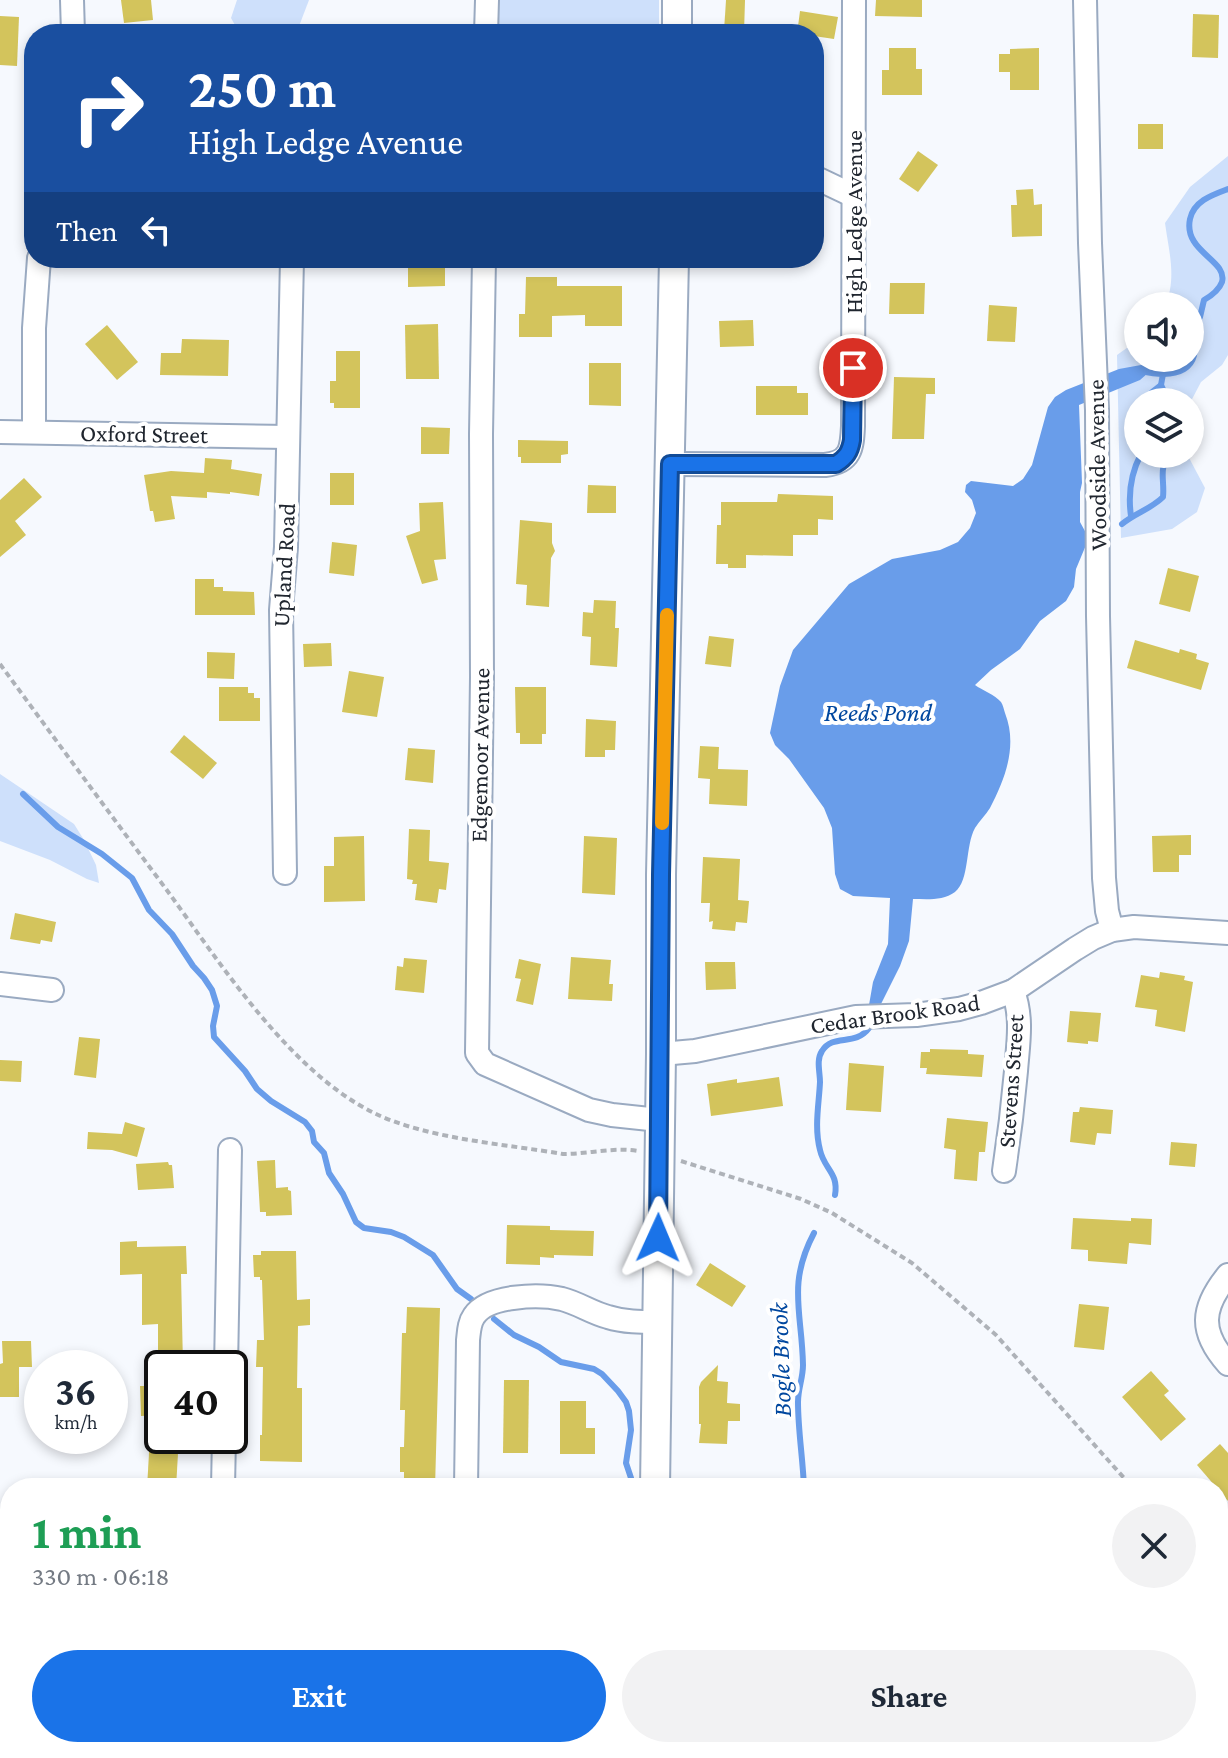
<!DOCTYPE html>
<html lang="en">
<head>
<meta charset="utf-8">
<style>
  :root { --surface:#fff; --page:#f2f2f3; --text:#1f2937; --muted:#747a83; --accent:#1a73e8 }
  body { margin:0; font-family:"Crimson Pro",serif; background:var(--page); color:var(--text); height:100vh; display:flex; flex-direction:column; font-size:30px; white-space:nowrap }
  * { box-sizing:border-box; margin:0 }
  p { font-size:26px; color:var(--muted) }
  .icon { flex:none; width:44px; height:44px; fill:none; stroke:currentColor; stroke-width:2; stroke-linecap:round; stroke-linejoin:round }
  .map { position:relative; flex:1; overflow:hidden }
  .side { position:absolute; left:0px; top:1478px; width:1228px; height:280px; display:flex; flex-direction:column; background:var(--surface); border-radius:32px 32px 0 0; box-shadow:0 4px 12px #0003 }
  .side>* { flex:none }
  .top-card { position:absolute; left:24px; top:24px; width:800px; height:244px; border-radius:32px; box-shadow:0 4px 12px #0003; background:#1a4fa0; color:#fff; overflow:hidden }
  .fabs { position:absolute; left:1124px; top:292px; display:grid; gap:16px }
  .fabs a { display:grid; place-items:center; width:80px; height:80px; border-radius:50%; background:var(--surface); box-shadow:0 4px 12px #0003; font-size:40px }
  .speed { position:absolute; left:24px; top:1350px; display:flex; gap:16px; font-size:40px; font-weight:700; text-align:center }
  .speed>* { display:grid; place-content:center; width:104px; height:104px; border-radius:50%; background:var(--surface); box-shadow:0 4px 12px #0003; line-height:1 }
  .speed small { font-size:20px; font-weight:400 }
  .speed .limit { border:4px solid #111; border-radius:12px; background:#fff; color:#111 }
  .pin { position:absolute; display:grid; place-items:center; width:68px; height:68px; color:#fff; margin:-34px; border:4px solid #fff; border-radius:50%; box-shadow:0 2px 8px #0007 }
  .me { position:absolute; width:88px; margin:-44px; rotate:1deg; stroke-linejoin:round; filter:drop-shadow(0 0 6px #0008) }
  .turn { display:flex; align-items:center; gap:28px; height:168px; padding:0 32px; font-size:36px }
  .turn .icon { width:104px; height:104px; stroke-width:2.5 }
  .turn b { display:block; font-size:56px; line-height:68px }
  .then { display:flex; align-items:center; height:76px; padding:0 32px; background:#0003; gap:16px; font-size:30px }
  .round { display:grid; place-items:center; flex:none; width:84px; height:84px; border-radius:42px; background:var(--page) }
  .headline { display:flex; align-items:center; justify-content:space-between; height:136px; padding:0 32px }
  h1 { font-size:48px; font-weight:700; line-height:60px; color:#1e9e55 }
  .cta { display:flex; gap:16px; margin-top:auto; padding:16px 32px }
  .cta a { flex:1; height:92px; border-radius:48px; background:var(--accent); color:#fff; font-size:32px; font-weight:700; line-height:92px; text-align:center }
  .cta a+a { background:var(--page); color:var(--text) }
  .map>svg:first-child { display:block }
  .green { fill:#cee0fb }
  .water { fill:#699dea }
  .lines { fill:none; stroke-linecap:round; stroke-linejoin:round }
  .stream { stroke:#699dea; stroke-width:6 }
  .building { fill:#d3c45c }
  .service-casing { stroke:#9aaac1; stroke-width:15 }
  .minor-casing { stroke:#9aaac1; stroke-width:26 }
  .tertiary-casing { stroke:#9aaac1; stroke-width:32 }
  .trunk-casing { stroke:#d2d4d5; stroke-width:42 }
  .path { stroke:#aeb2b8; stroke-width:4; stroke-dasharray:6 4; stroke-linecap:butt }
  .service { stroke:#fff; stroke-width:11 }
  .minor { stroke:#fff; stroke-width:22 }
  .tertiary { stroke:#fff; stroke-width:28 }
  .trunk { stroke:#bbd6fc; stroke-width:38 }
  .route-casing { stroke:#114b97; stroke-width:20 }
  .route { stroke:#1a73e8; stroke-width:14 }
  .slow { stroke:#f59e0b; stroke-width:14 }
  .labels { text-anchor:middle; stroke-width:8; stroke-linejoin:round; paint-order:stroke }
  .street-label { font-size:24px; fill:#20262f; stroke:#fff }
  .water-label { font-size:26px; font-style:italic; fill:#00479f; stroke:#fff }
</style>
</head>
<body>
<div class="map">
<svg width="1228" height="1758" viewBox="0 0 1228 1758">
  <rect width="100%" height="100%" fill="#f6f9fe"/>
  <!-- green -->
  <g class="green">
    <path d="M237,0H309L296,34H240L231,18Z"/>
    <path d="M498,0H659V34H496Z"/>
    <path d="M1228,156V355L1222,365L1201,382L1190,403L1138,402V454H1187L1205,488L1197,512L1172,529L1121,538L1117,355L1138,340V358H1190V306H1165C1177,279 1169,252 1165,223L1190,187Z"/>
    <path d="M0,774L74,824L84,840L96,865L99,883L87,879L50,860L0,841Z"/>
  </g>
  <!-- water -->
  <path class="water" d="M1152,363L1148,373L1140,380L1079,405L1082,483L1080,492V522L1086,533V545L1076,569L1074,587L1066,601L1040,621L1020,649L991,670L975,685C982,690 995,695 1001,702C1003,705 1004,710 1005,713C1018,746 1005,779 990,808C986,815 979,821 975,828C965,846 970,880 955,892C943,901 927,899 913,899L909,941L900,966L880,1006L869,1005L873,982L888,944L890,898L853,896L840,889L835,874L832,828L824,808L789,759L775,745L770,733L780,686L793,650L849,584L892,559L940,550L958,542L970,528L976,513L972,500L965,492L966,485L971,481L1013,486L1023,479L1032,465L1048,407L1055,397L1066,390L1119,369Z"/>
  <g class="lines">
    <!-- stream -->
    <g class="stream">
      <path d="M1190,331L1200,317L1204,300C1211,296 1219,290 1222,282C1228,260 1183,252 1190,219C1194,201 1212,195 1228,189"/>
      <path d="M1152,363L1157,358"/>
      <path d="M1141,371C1176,379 1203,372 1193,330"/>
      <path d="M1163,374L1161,385L1169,402"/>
      <path d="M1144,402L1147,396L1161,385"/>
      <path d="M1131,516C1128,495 1131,473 1141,454"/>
      <path d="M1122,524C1135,513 1151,509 1163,497C1165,480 1157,466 1172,454"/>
      <path d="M23,794L58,827L102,854L132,878L149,910L172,934L193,966L204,978L212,990L217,1006L213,1026L214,1037L245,1071L257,1089L271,1101L305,1122L312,1131L314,1142L324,1153L329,1173L343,1194L356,1222L364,1228L391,1232L404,1237L433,1255L457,1289L471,1299"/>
      <path d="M835,1195C839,1173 824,1169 820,1150C814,1127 819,1104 820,1082C820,1072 816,1060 822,1051C833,1033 855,1047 869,1028"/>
      <path d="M494,1319L514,1335L539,1347L561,1362L594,1369L602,1374L618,1391L626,1402L629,1411L631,1430L626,1463L631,1478L632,1488"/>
      <path d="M804,1488C803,1459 798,1431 798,1402C798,1389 803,1378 803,1365C802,1312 787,1284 814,1233"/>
    </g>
  </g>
  <!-- building -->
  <g class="building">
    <path d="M121,0H151L153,20L124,23Z"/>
    <path d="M726,0H745L744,32L724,31Z"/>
    <path d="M876,0H922V17L875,16Z"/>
    <path d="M800,11L838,17L834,39L814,36V34H797Z"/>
    <path d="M1193,14L1219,15L1218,58L1192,57Z"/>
    <path d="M0,16L19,17L17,66L0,65Z"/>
    <path d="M889,48H916V69H922V95H882V70H889Z"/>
    <path d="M1039,48V90H1010V72H999V54H1010V49Z"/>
    <rect x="1138" y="124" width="25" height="25"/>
    <path d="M918,151L938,165L918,192L899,179Z"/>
    <path d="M1033,189L1034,205L1042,204V236L1012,237L1011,205H1017L1016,190Z"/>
    <path d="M408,258H445V286L408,287Z"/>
    <path d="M526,277H557V286H622V326H585V315L552,316V337H519V314H525Z"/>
    <path d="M890,283H925L924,314H889Z"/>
    <path d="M989,305L1017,307L1015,342L987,341Z"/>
    <path d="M753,320L754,346L720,347L719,321Z"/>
    <path d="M438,324L439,379H406L405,325Z"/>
    <path d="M107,325L138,362L117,380L85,344Z"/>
    <path d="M182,339L229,340L228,376L160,375L161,353H181Z"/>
    <path d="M336,351H360V408H334V403H330V381H336Z"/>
    <path d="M589,363H621V406L589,405Z"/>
    <path d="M894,377L935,378V394H926L924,439H892Z"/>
    <path d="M756,386H797V393H808V415H756Z"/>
    <path d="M421,427L450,428L449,454H421Z"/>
    <path d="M518,440L568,441V454L561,455V463H521V457H518Z"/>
    <path d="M205,458L232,460L231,469L262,474L259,496L230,492V494L207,492V498L171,496L175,519L155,522L153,511H150L144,475L171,471L204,473Z"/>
    <rect x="330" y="473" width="24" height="32"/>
    <path d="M24,478L42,497L15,521L26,535L0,557V500Z"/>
    <path d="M588,485L616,486V513H587Z"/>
    <path d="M778,494L833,496V520L818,519V535H793V556L746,555V568H728V564H716L717,525H721V502H777Z"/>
    <path d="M443,502L446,559L434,560L438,580L422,584L406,536L420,531L419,503Z"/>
    <path d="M520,520L552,523V543L555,551L551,558L549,607L526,605L527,585L516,584Z"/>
    <path d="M332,542L357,545L354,576L329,573Z"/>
    <path d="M1168,568L1199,576L1190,612L1159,604Z"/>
    <path d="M195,579H214V587H223V591L254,592L255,615H195Z"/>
    <path d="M594,600L616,601L615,628H619L617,667L590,665L591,637L582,636L583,612L593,613Z"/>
    <path d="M709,636L734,639L731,667L705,664Z"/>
    <path d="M1135,640L1179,653L1180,649L1197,654L1196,659L1209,663L1201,690L1127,668Z"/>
    <path d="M331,643L332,666L304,667L303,644Z"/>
    <path d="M207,652L235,653L234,679L207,678Z"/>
    <path d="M349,671L384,677L377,717L342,712Z"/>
    <path d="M219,687H248V693H254V698H260V721H219Z"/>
    <path d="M515,687H546V734H542V744H520V733H516Z"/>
    <path d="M586,719L616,721L615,750H605V757H585Z"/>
    <path d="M184,735L217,763L203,779L170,752Z"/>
    <path d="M700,746L719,747L718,769L748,770L747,806L709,804L710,779L698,778Z"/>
    <path d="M408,748L435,750L433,783L405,780Z"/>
    <path d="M409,829L430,830L429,861L449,863L446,890L439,889L437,903L415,900L417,884H412L413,880L407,879Z"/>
    <path d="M1191,835V855H1179V872H1153L1152,836Z"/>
    <path d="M364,836L365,901L324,902V866H334V837Z"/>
    <path d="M584,836L617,838L615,895L582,893Z"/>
    <path d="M703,857L740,859L738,900L749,901L747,923L736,922L735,931L712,929L713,921L709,922L710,903H701Z"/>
    <path d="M15,913L56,922L52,942L41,940L40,944L10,939Z"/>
    <path d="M571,957L611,960L609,984H613L612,1001L568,999Z"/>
    <path d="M404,958L427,960L424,993L395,990L397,966L403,967Z"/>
    <path d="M519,959L541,964L533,1005L516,1001L521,979L515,978Z"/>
    <path d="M705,962H735L736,989L706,990Z"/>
    <path d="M1160,972L1185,976L1184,980L1193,982L1185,1032L1155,1026L1157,1010L1135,1007L1141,975L1159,978Z"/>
    <path d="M1070,1011L1101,1013L1098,1042L1088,1041V1044L1067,1042Z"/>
    <path d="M79,1037L100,1039L96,1078L74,1075Z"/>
    <path d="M930,1049L968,1050V1054L984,1055L982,1077L926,1074L927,1068H920L921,1052H930Z"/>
    <path d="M0,1060L22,1061L21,1082L0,1081Z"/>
    <path d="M849,1063L884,1066L881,1112L846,1110Z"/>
    <path d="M779,1077L783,1106L711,1116L707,1084L737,1079V1083Z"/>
    <path d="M1080,1107L1113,1110L1111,1134L1097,1133L1095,1145L1070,1142L1073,1112H1079Z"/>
    <path d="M947,1118L988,1122L985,1152H979L977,1181L954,1179L956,1150L944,1148Z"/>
    <path d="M125,1122L145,1128L137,1157L112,1150L87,1149L88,1132L122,1134Z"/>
    <path d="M1171,1142L1197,1144L1195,1167L1169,1165Z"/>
    <path d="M275,1160L276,1188L288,1187V1190L291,1191L292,1215L266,1216V1212H260L257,1161Z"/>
    <path d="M168,1162L169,1165H172L174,1188L138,1190L136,1164Z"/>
    <path d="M1073,1218L1131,1221V1218L1152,1219L1151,1245L1129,1243L1127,1264L1088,1261V1250L1071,1249Z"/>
    <path d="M507,1225L550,1226V1230L594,1231L593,1256L554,1255V1258L540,1257V1265L506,1264Z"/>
    <path d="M137,1241V1247L186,1246L187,1274H181L183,1365H158V1324L142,1325V1274L120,1275V1242Z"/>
    <path d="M261,1251H296L297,1300L310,1299V1325L298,1326L297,1388H302V1462L260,1461V1435H262L263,1367H256L257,1340H264L262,1280H260V1277H254L253,1255H261Z"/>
    <path d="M710,1263L746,1286L732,1307L696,1285Z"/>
    <path d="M1079,1304L1109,1307L1104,1350L1074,1347Z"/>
    <path d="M407,1307L440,1308L435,1488H404V1472H400V1447H404L405,1410H400L402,1333H406Z"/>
    <path d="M2,1341H31L32,1367H19V1397H0V1364L3,1363Z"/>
    <path d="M718,1365L717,1381L728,1382L727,1403L740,1404V1421H728L727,1444L699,1443L701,1424H699V1387L701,1382Z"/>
    <path d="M1151,1371L1169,1391L1164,1395L1186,1419L1161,1441L1122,1397Z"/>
    <path d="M504,1380H529L528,1453H503Z"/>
    <path d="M140,1386H162V1415L141,1416Z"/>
    <path d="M560,1401H586V1428H595V1454H560Z"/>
    <path d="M150,1436H179L176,1488H147Z"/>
    <path d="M1220,1444L1228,1453V1501L1197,1465Z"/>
  </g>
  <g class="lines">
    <!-- service casing -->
    <g class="service-casing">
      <g id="service">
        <path d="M1041,1748L1048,1758"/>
        <path d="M346,1758L348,1748"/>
        <path d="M425,1758L427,1748"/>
        <path d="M468,1758L469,1748"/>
        <path d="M830,1758L833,1748"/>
        <path d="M1203,1758L1205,1751"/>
      </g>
    </g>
    <!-- minor casing -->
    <g class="minor-casing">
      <g id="minor">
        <path d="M72,0L73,34"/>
        <path d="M1085,0L1090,243L1097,410L1098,616L1104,878L1107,911L1112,930"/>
        <path d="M486,34L487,0"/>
        <path d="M814,177L854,196"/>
        <path d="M484,258L481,434L482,677L477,1053L485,1064L589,1110L612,1115L659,1120"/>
        <path d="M0,432L288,437"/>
        <path d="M34,432V328L39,258"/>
        <path d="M670,464L825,465C851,462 852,448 853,426L854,0"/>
        <path d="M285,873L281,610L286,547L292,258"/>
        <path d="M0,984L52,990"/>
        <path d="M661,1054L695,1051L856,1017L916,1015L959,1009L981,1003L1013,991L1075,949L1093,938L1112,930L1134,927L1228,933"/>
        <path d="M1004,1171C1009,1138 1013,1105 1016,1071C1018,1044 1023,1018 1013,991"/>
        <path d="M1228,1275C1201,1308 1199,1332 1228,1364"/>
        <path d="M226,1368L230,1150"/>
        <path d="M223,1488L224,1436"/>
        <path d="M466,1488L468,1340C469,1332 469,1323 474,1316C488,1295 539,1294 562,1299C578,1303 592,1313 608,1317C624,1322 641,1322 657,1322"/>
      </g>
    </g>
    <!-- tertiary casing -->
    <g class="tertiary-casing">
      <g id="tertiary">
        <path d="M677,34V0"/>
        <path d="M655,1488L661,1054V875L674,258"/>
        <path d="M651,1758V1748"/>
      </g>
    </g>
    <!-- trunk casing -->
    <g class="trunk-casing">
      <g id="trunk">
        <path d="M0,1700L10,1702"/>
        <path d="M0,1731L10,1734"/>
        <path d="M81,1748L128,1758"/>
        <path d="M247,1748L302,1758"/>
      </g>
    </g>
    <!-- path -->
    <g class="path">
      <path d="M0,664C55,739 110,814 166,889C221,964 289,1071 374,1113C427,1139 505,1144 563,1154C588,1154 613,1147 638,1151"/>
      <path d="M681,1161L801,1199L832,1213L912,1263L996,1335L1133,1488"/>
      <path d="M1218,1583L1228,1594"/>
    </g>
    <!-- service -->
    <use href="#service" class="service"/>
    <!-- minor -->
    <use href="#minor" class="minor"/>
    <!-- tertiary -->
    <use href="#tertiary" class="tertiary"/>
    <!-- trunk -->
    <use href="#trunk" class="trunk"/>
  </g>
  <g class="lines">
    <!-- route casing -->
    <g class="route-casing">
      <path id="route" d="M658,1238L661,875L670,464H836C846,458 850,452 852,440L853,368"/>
    </g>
    <!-- route -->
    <use href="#route" class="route"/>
    <!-- slow -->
    <path class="slow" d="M662,823L667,615"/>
  </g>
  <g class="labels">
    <!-- street labels -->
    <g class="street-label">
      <text transform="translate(854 222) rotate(-90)" y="8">High Ledge Avenue</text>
      <text transform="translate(144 434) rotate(1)" y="8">Oxford Street</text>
      <text transform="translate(1097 465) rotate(-91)" y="8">Woodside Avenue</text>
      <text transform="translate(284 565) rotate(-87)" y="8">Upland Road</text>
      <text transform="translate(480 755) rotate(-89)" y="8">Edgemoor Avenue</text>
      <text transform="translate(895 1014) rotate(-8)" y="8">Cedar Brook Road</text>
      <text transform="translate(1011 1081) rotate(-86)" y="8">Stevens Street</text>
    </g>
    <!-- water labels -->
    <g class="water-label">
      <text x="878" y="721">Reeds Pond</text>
      <text transform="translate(780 1360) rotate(-92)" y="9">Bogle Brook</text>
    </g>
  </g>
</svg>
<div class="fabs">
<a><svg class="icon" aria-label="sound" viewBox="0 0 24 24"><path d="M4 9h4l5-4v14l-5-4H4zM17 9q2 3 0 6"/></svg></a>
<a><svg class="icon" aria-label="layers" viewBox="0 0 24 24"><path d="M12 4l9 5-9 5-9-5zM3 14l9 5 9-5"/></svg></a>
</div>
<div class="speed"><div>36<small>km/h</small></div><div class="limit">40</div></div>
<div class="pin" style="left:853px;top:368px;background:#d93025"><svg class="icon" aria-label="arrive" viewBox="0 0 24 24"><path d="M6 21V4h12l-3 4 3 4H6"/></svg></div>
<svg class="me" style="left:658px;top:1238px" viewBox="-20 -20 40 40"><path d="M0-17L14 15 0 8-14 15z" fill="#1a73e8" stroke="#fff" stroke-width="4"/></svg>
<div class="top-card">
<div class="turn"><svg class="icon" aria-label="right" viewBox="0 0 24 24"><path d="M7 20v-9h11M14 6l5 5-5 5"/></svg><div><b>250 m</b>High Ledge Avenue</div></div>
<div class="then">Then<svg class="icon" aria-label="left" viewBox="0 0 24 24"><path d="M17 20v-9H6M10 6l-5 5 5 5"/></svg></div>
</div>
<section class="side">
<div class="headline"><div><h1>1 min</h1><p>330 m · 06:18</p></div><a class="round"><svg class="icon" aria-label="close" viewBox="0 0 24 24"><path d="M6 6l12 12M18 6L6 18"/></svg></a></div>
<div class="cta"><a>Exit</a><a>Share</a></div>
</section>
</div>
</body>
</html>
